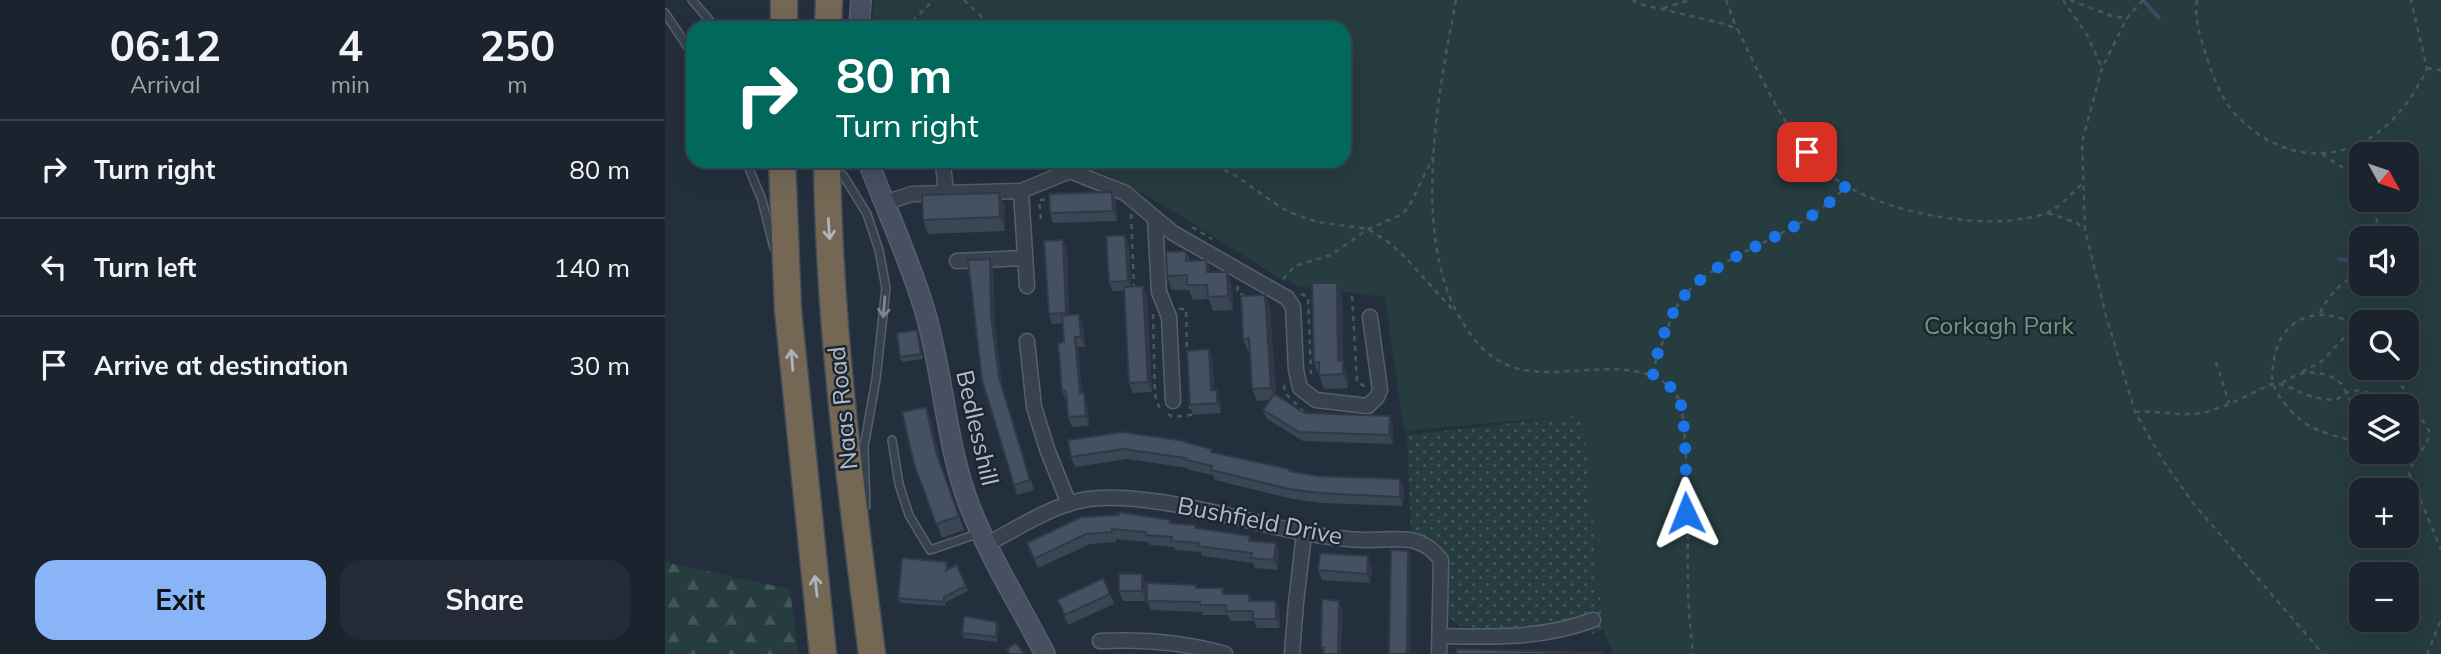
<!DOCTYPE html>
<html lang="en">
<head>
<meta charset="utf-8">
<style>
  :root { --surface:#1b232e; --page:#242b36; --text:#f1f3f6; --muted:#a0a4aa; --line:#39404a; --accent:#8ab4f8 }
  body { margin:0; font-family:Mulish,sans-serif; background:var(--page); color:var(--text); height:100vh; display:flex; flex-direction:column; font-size:26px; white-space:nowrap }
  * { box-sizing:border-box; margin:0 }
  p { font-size:23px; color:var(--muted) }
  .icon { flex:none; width:38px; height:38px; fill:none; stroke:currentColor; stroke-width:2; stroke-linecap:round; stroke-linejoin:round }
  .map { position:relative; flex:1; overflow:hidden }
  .details { display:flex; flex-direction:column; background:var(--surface); width:665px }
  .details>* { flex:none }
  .hud { position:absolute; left:21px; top:21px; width:665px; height:147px; border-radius:21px; box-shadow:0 7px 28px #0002,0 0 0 2px var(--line); background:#00695c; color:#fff; overflow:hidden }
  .needle { width:46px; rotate:130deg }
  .tools { position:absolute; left:1684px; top:142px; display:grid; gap:14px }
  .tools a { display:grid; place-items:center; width:70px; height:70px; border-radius:14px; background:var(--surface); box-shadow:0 7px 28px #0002,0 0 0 2px var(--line); font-size:35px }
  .pin { position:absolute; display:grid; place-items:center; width:60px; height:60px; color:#fff; margin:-30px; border-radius:14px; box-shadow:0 4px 10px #0006 }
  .me { position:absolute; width:77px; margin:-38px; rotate:358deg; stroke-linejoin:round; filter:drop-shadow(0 0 5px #0008) }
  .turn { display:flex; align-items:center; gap:24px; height:147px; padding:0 35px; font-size:32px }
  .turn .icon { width:91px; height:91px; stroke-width:2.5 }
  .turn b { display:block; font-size:49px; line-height:60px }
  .eta { display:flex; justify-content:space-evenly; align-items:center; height:119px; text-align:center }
  .eta b { font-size:42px; font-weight:700; line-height:49px }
  .button { display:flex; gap:14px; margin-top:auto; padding:14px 35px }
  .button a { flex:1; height:80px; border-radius:21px; background:var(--accent); color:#111; font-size:28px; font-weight:700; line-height:80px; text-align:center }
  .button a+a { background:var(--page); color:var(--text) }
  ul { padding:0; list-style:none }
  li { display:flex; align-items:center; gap:21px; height:98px; padding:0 35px; border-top:2px solid var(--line) }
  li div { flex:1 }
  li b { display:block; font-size:26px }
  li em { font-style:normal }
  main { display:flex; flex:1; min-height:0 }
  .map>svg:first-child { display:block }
  .grass { fill:url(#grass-dots) }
  .forest { fill:url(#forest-firs) }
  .park { fill:#263c3f; fill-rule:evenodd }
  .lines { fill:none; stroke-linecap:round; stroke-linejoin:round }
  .stream { stroke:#394c67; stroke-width:3.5 }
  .lane-casing { stroke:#565f6c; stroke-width:10 }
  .street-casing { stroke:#565f6c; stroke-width:17 }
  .secondary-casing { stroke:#565f6c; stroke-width:22 }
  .highway-casing { stroke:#434c59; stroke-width:29 }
  .path { stroke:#44595c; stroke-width:2.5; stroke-dasharray:5 5; stroke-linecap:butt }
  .lane { stroke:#38414e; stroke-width:7 }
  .street { stroke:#38414e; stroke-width:14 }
  .secondary { stroke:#465061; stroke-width:19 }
  .highway { stroke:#746855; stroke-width:26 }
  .wall { fill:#3b4654 }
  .shaded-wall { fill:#303945 }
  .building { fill:#455162; stroke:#303945; stroke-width:2 }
  .oneway { stroke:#aeb4bd }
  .oneway2 { stroke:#7c8592 }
  .route { stroke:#1a73e8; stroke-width:12; stroke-dasharray:0 21.6 }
  .labels { text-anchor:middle; stroke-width:5; stroke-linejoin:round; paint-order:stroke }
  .park-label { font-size:24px; fill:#6b9a76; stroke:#1d2633 }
  .street-label { font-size:24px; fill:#b4bcc9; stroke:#1d2633 }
</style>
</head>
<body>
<main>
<section class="details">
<div class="eta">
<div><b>06:12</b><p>Arrival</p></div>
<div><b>4</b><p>min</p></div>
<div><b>250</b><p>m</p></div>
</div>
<ul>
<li><svg class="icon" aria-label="right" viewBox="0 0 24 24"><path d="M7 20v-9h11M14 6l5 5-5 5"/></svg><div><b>Turn right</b></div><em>80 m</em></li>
<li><svg class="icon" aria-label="left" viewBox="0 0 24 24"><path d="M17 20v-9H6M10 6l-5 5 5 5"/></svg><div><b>Turn left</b></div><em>140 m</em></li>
<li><svg class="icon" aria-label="arrive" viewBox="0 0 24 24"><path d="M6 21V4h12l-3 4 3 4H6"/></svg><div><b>Arrive at destination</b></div><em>30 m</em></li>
</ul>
<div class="button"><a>Exit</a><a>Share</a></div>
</section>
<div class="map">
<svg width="1776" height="654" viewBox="0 0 1776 654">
  <defs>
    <pattern id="grass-dots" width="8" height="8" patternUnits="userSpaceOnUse" patternTransform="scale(1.75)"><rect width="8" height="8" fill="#263c3f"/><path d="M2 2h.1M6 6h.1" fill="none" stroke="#435659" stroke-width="1.8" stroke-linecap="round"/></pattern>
    <pattern id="forest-firs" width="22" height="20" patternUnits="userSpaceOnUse" patternTransform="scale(1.75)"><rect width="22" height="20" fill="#263c3f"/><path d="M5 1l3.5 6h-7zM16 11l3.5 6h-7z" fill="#435659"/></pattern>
  </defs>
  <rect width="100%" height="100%" fill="#242f3e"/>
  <!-- grass -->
  <path class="grass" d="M918,415L938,630L927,634L924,617L853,633L795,626L785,618L782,612C783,589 790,553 767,538C762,535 752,534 746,532L742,435Z"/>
  <!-- forest -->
  <path class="forest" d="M0,562L125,589L133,654H0Z"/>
  <!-- park -->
  <path class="park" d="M209,0H1776V654H949L938,630L918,415L739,431L720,297L632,286L623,280L620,282C553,240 482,190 409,161H679V28H206ZM1696,154H1741V200H1696ZM1696,238H1741V284H1696ZM1696,322H1741V368H1696ZM1696,406H1741V452H1696ZM1696,490H1741V536H1696ZM1696,574H1741V620H1696Z"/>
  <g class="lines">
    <!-- stream -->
    <g class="stream">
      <path d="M1478,0L1494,18"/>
      <path d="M1674,259L1696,261"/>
    </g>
    <!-- lane casing -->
    <g class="lane-casing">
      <g id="lane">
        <path d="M27,0L51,28"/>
        <path d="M0,13L28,55"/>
        <path d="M81,161L97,200L109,248"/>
        <path d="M178,175L202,214L214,250L221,288L211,379L199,447L201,506"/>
        <path d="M227,440L234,484L244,515L265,550L315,533"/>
      </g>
    </g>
    <!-- street casing -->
    <g class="street-casing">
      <g id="street">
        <path d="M275,161L278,164L281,193"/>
        <path d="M356,191L362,286"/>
        <path d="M219,203L247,194L356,191L405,171L460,193L508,233L622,298L628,307L631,370L635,388L651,400L703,406L712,397L715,390L705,317"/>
        <path d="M490,218L494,292L504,317L508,401"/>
        <path d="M292,261L360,258"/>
        <path d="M362,341L369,407L382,449L404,504"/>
        <path d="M322,544C354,528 388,504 424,499C446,496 467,498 488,501C559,510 627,537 699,540C730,541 755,531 776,560L774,654"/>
        <path d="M776,636C830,637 876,639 928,620"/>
        <path d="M435,641C477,639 519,642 560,654"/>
        <path d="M627,654L631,603L639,534"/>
      </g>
    </g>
    <!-- secondary casing -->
    <g class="secondary-casing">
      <g id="secondary">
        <path d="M194,28L196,0"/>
        <path d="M203,161C222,212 246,262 261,315C279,378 281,446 305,507C325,558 355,605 380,654"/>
      </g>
    </g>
    <!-- highway casing -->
    <g class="highway-casing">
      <g id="highway">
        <path d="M119,28V0"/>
        <path d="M163,28L164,0"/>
        <path d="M117,161L123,310L158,654"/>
        <path d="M162,161C164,326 186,490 207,654"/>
      </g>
    </g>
    <!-- path -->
    <g class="path">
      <path d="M299,0L328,28"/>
      <path d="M791,0C773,94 744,242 800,326C816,352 836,368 867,371C910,377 984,352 1012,396C1025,415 1022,553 1023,585C1023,608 1026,631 1028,654"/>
      <path d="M967,0L975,4L1060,24L1073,30C1096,77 1118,128 1155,166C1197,211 1324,235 1381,213C1395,208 1407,193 1418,183"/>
      <path d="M1061,0L1072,30"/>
      <path d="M1398,0L1422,35L1437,68"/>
      <path d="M1405,0L1447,16L1462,18"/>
      <path d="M1478,0L1462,18L1437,68L1417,142L1420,230L1441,316L1470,412L1497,459L1528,503L1658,654"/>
      <path d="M1532,0C1529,17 1535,36 1540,52C1547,75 1557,102 1574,118C1632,176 1709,159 1749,92C1754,84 1759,77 1762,68L1746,0"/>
      <path d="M998,8L1025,0"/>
      <path d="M240,28L269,0"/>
      <path d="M1762,68L1776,70"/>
      <path d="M1657,154L1695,179"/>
      <path d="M541,161L571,176L615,207L629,214L653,222L703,229L722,241L739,256L789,311"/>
      <path d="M1695,179L1693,160L1701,142"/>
      <path d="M1703,200L1712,220L1711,238"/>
      <path d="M1383,213L1412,223L1420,230"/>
      <path d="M466,214L469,287"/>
      <path d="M376,219L374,200L386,199"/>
      <path d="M527,227L547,239"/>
      <path d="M618,279L630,266L666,255L703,229L738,214L747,201L768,157"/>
      <path d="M573,286L572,292L579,296"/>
      <path d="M636,294L643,297L646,374"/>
      <path d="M687,296L692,382L701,387"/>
      <path d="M514,309H521L522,352"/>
      <path d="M1655,313C1664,295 1674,284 1692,274V266L1696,250"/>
      <path d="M488,314L490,395L494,407L498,410"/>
      <path d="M1696,329C1661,303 1617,313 1609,359C1608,367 1605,378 1609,386C1614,399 1628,415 1640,423C1655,434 1678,437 1696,443"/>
      <path d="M1551,362L1564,403"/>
      <path d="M1726,368L1764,431C1764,449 1748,456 1744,473L1776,549"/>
      <path d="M1637,372L1657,361L1691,325"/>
      <path d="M988,374C990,361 995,350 999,338C1004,325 1008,310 1017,299C1056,249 1136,238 1180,187"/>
      <path d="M1617,383C1622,380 1627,377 1632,375C1646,369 1672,374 1679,388C1683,398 1686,403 1696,410"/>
      <path d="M619,385L620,393L639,412"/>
      <path d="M1470,412C1489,410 1506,415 1525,414C1550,414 1584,394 1607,384C1624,383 1633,394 1649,397C1656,399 1665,400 1672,399C1678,397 1681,392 1686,391C1699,388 1714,397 1721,406"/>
      <path d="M503,414L508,417L526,415L525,404"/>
      <path d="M1741,446L1749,459"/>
      <path d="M1762,654L1776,620"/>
    </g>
    <!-- lane -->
    <use href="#lane" class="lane"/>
    <!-- street -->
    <use href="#street" class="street"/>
    <!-- secondary -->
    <use href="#secondary" class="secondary"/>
    <!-- highway -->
    <use href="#highway" class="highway"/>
  </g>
  <!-- wall -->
  <g class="wall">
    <path d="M451,202L452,221L388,223L385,213Z"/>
    <path d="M340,207V231L263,234L258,220Z"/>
    <path d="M398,240L402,250L404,315L414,314L418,324L420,347H413L417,393H419L422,403L424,426L407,427L403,417L402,401H401L397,391L399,342L398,323L387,324L384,314Z"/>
    <path d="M464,245L466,287L482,296L487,392L468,393L464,383L459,291H447L444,282Z"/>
    <path d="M521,251L525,261L541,260L546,272H562L567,286L568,310L548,311L544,299L528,300L524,290H507L502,276Z"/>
    <path d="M325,259L328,269L330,326L337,386L369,490L352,495L317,380Z"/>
    <path d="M672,283L677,297L678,362L683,376V388L659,389L649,362Z"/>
    <path d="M600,295L605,307L611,395L640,413L725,416L728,425V444L638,441L602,419L598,410L604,400L592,401L587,389L585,351H583L578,339Z"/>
    <path d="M252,330L258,359L237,362L235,357Z"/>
    <path d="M544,349L547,359L549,390L555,400L556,413L528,415L525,405Z"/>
    <path d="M261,407L266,421L277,470L299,530L277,538L249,464Z"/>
    <path d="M520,441L521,443L548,452L624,469L625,471L739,489L738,506L657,503L628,499L550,480L548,475L524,470L523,468L462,459L410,467L406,457Z"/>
    <path d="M505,520L507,523L587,541L611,543L614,553L613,570L590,568L588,563L537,556L536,552L510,550L509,547L485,545L483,542L451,539V542L425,544L373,568L362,543Z"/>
    <path d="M707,566L705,583L657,580L653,570Z"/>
    <path d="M284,567V569L301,586L303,591L281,602L280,606L235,603L233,598Z"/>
    <path d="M477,574L481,584V601H458L454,591Z"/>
    <path d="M531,585L532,588H558L560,594H584L587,601L615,611V628H592L589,621H565L563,615H538L537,612L486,610L482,601Z"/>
    <path d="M445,594L449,604L403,625L392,600Z"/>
    <path d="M334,627L332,642L299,638L297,633Z"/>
  </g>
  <!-- shaded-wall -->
  <g class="shaded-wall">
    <path d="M447,192L451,202L452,221L448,211Z"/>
    <path d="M334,193L340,207V231L335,217Z"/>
    <path d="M460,235L464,245L466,290L463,281Z"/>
    <path d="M398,240L402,250L404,322L401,313Z"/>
    <path d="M325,259L328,269L330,326L337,386L369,490L334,377L326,316Z"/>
    <path d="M541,260L547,275L542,272Z"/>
    <path d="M562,272L567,286L568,310L563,296Z"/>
    <path d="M672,283L677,297L678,362L683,376V388L673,361Z"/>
    <path d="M478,286L482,296L487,392L483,382Z"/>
    <path d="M600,295L605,307L611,400L606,388Z"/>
    <path d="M414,314L418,324L420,347L416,337Z"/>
    <path d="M410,337L413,347L418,403L415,393Z"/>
    <path d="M544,349L547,359L550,400L546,390Z"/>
    <path d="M552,390L555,400L556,413L552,403Z"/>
    <path d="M419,393L422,403L424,426L421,416Z"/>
    <path d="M261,407L266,421L277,470L272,455Z"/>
    <path d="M725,416L728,425V444L724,435Z"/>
    <path d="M735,479L739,489L738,506L735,497Z"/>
    <path d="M611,543L614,553L613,570L609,560Z"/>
    <path d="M743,551L746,560L745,654H742V653Z"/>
    <path d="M703,556L707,566L705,583L702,574Z"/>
    <path d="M477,574L481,584V601L477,591Z"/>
    <path d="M611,601L615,611V628L611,619Z"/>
    <path d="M674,601L678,611L676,654H673Z"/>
    <path d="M332,622L334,627L332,642L331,637Z"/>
  </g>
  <!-- building -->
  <g class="building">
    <path d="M447,192L448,211L385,213L384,194Z"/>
    <path d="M334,193L335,217L258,220L257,195Z"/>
    <path d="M460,235L463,281L444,282L441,236Z"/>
    <path d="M398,240L401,313L384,314L379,241Z"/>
    <path d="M521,251V261L541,260L542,272H562L563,296L543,297L542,285H522V275L502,276L501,252Z"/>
    <path d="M325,259L326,316L334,377L365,480L349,485L317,380L303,260Z"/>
    <path d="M647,283H672L673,361H678V374L654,375V362H649Z"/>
    <path d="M478,286L483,382L464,383L459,287Z"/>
    <path d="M600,295L606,388L587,389L584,338L578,339L576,296Z"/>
    <path d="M414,314L416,337H410L415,393H419L421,416L403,417L401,391H397L393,343L399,342L397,316Z"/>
    <path d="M252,330L256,354L235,357L232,333Z"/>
    <path d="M544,349L546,390H552V403L525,405L522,351Z"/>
    <path d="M609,394L640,413L725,416L724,435L634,432L598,410Z"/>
    <path d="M261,407L272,455L294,516L271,524L249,464L237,412Z"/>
    <path d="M458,432L520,441V442L547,449L546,452L624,469V471L652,476L735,479V497L654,493L624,489L546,470L547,466L521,460V458L458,449L406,457L403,440Z"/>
    <path d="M454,512L505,520V523L531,525L530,528L585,536L584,541L611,543L609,560L586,558L587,553L533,546L534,543L506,541L507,537L481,535V532L447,529V532L421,534L369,559L362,543L416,517L454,515Z"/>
    <path d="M726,550L743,551L742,653H740V654H724Z"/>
    <path d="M655,553L703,556L702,574L653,570Z"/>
    <path d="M237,558L282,562L281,570L292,565L301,586L279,597V602L233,598Z"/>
    <rect x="454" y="574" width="23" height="17"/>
    <path d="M438,578L445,594L400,615L392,600Z"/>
    <path d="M482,583L531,585V588H558V594H584V601H611V619H588V611H561V605H535V602L482,601Z"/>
    <path d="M657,599L674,601L673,654H658L659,648H656Z"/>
    <path d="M299,616L332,622L331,637L297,633Z"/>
    <path d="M351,643L359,654H345L342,649Z"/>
    <path d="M792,649L939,653V654H791Z"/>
  </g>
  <!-- one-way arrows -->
  <defs><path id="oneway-shaft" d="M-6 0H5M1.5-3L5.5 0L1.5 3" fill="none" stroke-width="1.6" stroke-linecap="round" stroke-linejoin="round" transform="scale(1.75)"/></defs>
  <g class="oneway">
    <use href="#oneway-shaft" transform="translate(164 229) rotate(86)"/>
    <use href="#oneway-shaft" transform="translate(127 360) rotate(-95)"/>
    <use href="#oneway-shaft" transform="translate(151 586) rotate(-96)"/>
  </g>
  <use class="oneway2" href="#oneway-shaft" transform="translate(219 307) rotate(95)"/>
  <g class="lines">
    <!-- route -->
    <path class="route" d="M1021,513C1021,490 1022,413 1013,396C1007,386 998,381 988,375C991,354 1003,317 1016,300C1053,250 1137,238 1180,187L1156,168L1142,152"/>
  </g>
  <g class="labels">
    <!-- park labels -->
    <g class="park-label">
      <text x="1334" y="334">Corkagh Park</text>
    </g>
    <!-- street labels -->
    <g class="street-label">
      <text transform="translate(178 408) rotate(-96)" y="8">Naas Road</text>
      <text transform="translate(312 428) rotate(77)" y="8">Bedlesshill</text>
      <text transform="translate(595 521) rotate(11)" y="8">Bushfield Drive</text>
    </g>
  </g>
</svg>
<div class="tools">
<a><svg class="needle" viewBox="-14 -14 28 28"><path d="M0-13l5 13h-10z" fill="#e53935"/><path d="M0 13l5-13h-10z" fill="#a0a4aa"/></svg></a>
<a><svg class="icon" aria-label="sound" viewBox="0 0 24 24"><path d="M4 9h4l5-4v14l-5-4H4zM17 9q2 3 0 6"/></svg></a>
<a><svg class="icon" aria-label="search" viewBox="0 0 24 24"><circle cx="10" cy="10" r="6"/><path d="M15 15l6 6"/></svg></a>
<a><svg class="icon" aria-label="layers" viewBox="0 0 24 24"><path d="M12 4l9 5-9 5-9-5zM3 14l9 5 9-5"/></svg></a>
<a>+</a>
<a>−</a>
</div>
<div class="pin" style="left:1142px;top:152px;background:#d93025"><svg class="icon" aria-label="arrive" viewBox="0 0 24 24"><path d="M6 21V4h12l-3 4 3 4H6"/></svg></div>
<svg class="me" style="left:1021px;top:513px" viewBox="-20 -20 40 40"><path d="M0-17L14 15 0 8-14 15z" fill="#1a73e8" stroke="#fff" stroke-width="4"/></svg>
<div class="hud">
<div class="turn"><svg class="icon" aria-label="right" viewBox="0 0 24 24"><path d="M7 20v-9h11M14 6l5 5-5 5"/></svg><div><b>80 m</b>Turn right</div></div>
</div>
</div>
</main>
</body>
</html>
